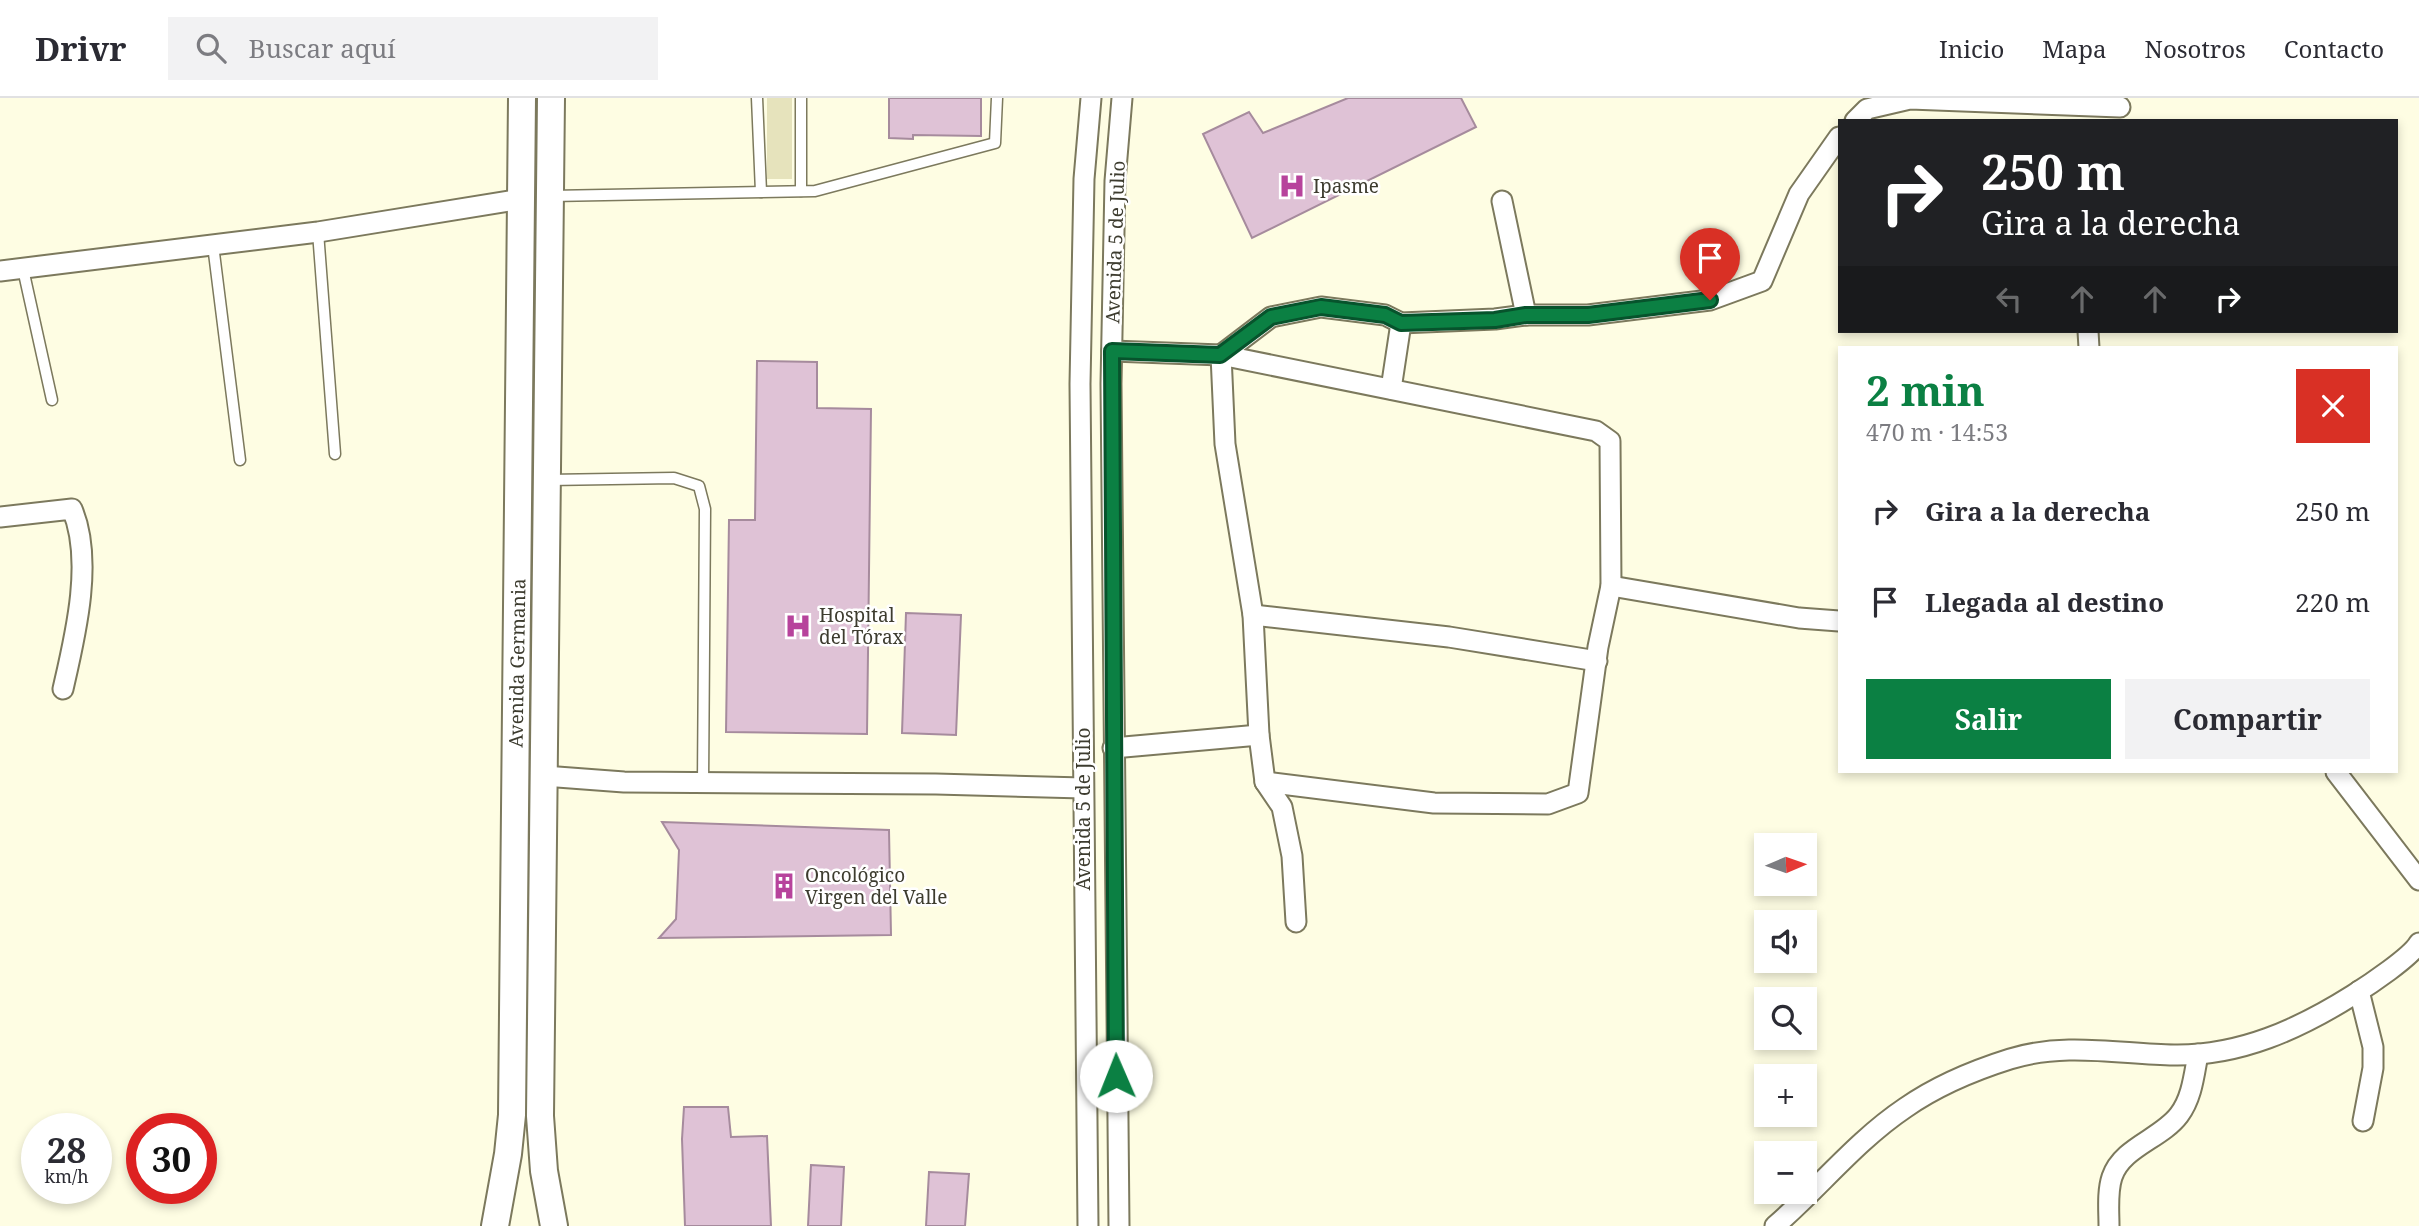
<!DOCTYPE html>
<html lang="es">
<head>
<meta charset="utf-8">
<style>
  :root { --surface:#fff; --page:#f2f2f3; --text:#2b2b33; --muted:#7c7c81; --line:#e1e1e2; --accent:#0b8043 }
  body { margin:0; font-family:"Noto Serif",serif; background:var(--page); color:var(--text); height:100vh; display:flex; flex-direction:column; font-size:26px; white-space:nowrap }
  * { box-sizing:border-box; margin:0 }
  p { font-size:23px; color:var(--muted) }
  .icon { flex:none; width:38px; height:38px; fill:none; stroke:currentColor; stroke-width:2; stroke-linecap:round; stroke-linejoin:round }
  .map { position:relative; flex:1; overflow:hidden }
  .drawer { position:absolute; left:1838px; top:248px; width:560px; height:427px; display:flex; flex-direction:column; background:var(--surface); border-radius:0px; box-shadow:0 4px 10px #0003 }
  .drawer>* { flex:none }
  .top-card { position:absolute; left:1838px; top:21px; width:560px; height:214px; border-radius:0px; box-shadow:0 4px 10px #0003; background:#202124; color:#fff; overflow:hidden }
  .needle { width:46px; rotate:88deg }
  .buttons { position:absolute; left:1754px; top:735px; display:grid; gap:14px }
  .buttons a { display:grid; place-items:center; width:63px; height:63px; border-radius:0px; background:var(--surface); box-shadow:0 4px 10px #0003; font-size:35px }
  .speed { position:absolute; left:21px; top:1015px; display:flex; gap:14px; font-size:35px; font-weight:700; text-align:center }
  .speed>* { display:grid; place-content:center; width:91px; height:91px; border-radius:50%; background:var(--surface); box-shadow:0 4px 10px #0003; line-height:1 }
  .speed small { font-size:18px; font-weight:400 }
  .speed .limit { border:10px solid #d22; background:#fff; color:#111 }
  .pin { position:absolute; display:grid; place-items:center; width:60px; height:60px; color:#fff; margin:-72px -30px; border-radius:50% 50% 50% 0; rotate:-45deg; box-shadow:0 0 7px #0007 }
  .pin .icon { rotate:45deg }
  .me { position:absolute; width:77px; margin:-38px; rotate:359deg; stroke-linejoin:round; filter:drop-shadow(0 0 5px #0008) }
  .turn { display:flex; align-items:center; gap:24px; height:147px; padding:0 28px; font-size:32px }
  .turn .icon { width:91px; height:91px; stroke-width:2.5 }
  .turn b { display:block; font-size:49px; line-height:60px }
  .lanes { display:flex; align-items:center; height:66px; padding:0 28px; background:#0003; justify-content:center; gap:35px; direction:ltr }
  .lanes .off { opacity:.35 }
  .round { display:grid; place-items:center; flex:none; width:74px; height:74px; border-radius:0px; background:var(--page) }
  .summary { display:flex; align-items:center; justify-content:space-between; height:119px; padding:0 28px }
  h1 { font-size:42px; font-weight:700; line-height:52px; color:var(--accent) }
  .cta { display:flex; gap:14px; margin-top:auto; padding:14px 28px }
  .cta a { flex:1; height:80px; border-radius:0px; background:var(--accent); color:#fff; font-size:28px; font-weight:700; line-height:80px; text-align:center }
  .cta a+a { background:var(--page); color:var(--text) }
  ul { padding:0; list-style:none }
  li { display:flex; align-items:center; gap:21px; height:91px; padding:0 28px }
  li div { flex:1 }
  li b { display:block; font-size:26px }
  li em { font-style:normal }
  header { display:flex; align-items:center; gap:42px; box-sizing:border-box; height:98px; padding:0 35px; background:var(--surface); border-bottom:2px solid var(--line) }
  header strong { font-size:33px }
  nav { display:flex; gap:38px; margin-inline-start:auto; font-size:24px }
  .search { width:490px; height:63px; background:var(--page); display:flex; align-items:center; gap:18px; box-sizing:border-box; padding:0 24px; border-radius:0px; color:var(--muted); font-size:26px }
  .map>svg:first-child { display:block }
  .green { fill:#e6e3bc }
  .building { fill:#dfc2d6; stroke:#a68b9d; stroke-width:2 }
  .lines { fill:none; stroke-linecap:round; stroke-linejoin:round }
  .lane-casing { stroke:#7c795d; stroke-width:13 }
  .street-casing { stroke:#7c795d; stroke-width:23 }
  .secondary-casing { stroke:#7c795d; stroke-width:30 }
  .lane { stroke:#fff; stroke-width:10 }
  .street { stroke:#fff; stroke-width:19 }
  .secondary { stroke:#fff; stroke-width:26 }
  .route-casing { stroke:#07532c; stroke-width:18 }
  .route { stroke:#0b8043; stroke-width:12 }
  .labels { text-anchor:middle; stroke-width:5; stroke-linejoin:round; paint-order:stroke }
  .poi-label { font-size:19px; fill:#3d3c2f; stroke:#fff; text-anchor:start }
  .street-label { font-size:19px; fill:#3d3c2f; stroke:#fff }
</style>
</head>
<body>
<header>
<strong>Drivr</strong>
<div class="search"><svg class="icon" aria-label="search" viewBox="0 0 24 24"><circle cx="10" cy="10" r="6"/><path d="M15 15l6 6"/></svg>Buscar aquí</div>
<nav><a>Inicio</a><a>Mapa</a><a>Nosotros</a><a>Contacto</a></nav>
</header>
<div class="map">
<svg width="2419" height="1128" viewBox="0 0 2419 1128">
  <rect width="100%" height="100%" fill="#fefde3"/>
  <!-- green -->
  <rect class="green" x="767" y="0" width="25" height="81"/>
  <!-- building -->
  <g class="building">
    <path d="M889,0H981V38L913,37V41L889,40Z"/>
    <path d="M1348,0H1461L1476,29L1252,140L1203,36L1249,14L1263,35Z"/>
    <path d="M757,263L817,264V310L871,311L867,636L726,634L729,422H755Z"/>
    <path d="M906,515L961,517L956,637L902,635Z"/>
    <path d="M662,724L889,732L891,837L659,840L676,821L679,752Z"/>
    <path d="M684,1009H728L731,1039L767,1038L771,1128H685L682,1041Z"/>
    <path d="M811,1067L844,1069L841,1128H808Z"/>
    <path d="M929,1074L969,1076L965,1128H926Z"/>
  </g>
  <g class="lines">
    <!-- lane casing -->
    <g class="lane-casing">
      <g id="lane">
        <path d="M757,0L761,94"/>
        <path d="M801,93V0"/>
        <path d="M551,98L815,93L995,45L997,0"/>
        <path d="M318,134L335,356"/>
        <path d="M213,147L240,362"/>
        <path d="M23,171L52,302"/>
        <path d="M548,382L674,380L699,388L705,411L703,685"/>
      </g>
    </g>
    <!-- street casing -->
    <g class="street-casing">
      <g id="street">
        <path d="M1855,23L1867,11L1910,1L2120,9"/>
        <path d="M1502,103L1526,217"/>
        <path d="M0,173L318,134L522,101"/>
        <path d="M2088,233L2089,250"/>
        <path d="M1112,253L1221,257L1596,333L1610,343L1611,488L1598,549L1578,695L1548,706L1434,705L1265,684"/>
        <path d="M1391,291L1401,225"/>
        <path d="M0,419L72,411C94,462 75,539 63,591"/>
        <path d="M1611,488L1799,520L1839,523"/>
        <path d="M1253,517L1449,539L1597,563"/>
        <path d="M1113,650L1259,637"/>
        <path d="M2336,674L2419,782"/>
        <path d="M544,678L624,684L936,686L1083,690"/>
        <path d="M1296,824L1292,758L1282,709L1265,684L1259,637L1253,517L1225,346L1221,257L1271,219L1321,209L1385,217L1401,225L1495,221L1526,217H1588L1710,202L1762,183L1799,96L1839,39"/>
        <path d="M2359,893L2373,949V970L2363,1023"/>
        <path d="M1088,1128L1080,286L1084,81L1091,0"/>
        <path d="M1119,1128L1111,286L1115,83L1122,0"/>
        <path d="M1775,1128C1819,1090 1856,1043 1905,1010C1935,989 1975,972 2010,961C2064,944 2119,956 2174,957C2240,958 2299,931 2353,897C2369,887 2411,859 2419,845"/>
        <path d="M2109,1128C2109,1113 2107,1094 2112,1079C2122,1049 2161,1041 2179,1017C2192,1000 2194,977 2198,956"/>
      </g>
    </g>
    <!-- secondary casing -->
    <g class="secondary-casing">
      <g id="secondary">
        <path d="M551,0L540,1018L544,1073L554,1128"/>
        <path d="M495,1128L508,1056L512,1017L522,0"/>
      </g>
    </g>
    <!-- lane -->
    <use href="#lane" class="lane"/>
    <!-- street -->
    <use href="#street" class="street"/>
    <!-- secondary -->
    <use href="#secondary" class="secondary"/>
  </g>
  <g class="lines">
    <!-- route casing -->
    <g class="route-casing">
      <path id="route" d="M1116,978L1112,253L1220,257L1271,219L1321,209L1385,217L1401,225L1495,222L1526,217H1588L1710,202"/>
    </g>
    <!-- route -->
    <use href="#route" class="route"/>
  </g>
  <!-- icons -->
  <defs>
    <g id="hospital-bare" transform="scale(2.1)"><path d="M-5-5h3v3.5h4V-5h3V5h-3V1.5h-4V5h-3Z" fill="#b7439c" stroke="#fff" stroke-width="2.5" paint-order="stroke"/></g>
    <g id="building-bare" transform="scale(2.1)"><path d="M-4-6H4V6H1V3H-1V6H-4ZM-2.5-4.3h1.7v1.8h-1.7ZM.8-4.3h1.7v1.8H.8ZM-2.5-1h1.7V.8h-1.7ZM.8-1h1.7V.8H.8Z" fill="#b7439c" stroke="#fff" stroke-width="2.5" paint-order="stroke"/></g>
  </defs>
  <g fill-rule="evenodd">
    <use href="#hospital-bare" x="1292" y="88"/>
    <use href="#hospital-bare" x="798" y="528"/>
    <use href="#building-bare" x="784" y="788"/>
  </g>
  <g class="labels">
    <!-- poi labels -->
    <g class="poi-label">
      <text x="1313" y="95">Ipasme</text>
      <text x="819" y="524">Hospital<tspan x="819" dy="22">del Tórax</tspan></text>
      <text x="805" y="784">Oncológico<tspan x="805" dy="22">Virgen del Valle</tspan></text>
    </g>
    <!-- street labels -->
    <g class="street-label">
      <text transform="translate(1115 144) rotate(-88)" y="7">Avenida 5 de Julio</text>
      <text transform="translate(517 565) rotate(-89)" y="7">Avenida Germania</text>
      <text transform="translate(1083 711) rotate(-90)" y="7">Avenida 5 de Julio</text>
    </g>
  </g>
</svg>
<div class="buttons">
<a><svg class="needle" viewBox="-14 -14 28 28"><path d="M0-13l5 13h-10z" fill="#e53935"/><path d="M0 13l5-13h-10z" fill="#7c7c81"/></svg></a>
<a><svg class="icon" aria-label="sound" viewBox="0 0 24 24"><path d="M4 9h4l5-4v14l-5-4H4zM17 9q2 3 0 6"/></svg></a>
<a><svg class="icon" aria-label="search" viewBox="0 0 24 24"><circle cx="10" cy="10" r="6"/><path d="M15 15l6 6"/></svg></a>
<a>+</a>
<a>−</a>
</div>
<div class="speed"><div>28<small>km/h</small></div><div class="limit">30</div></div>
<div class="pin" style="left:1710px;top:202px;background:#d93025"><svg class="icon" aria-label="arrive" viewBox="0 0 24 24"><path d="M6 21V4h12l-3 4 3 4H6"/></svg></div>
<svg class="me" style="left:1116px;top:978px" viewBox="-20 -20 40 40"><circle r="19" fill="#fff"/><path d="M0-13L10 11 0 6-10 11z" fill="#0b8043"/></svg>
<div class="top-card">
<div class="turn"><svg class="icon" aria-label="right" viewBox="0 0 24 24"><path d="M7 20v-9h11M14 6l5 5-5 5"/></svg><div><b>250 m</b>Gira a la derecha</div></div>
<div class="lanes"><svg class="icon off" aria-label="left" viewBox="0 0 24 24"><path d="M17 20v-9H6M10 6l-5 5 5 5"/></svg><svg class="icon off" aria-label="ahead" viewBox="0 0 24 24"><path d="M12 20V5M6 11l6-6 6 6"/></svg><svg class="icon off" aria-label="ahead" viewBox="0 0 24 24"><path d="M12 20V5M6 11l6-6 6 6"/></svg><svg class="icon" aria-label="right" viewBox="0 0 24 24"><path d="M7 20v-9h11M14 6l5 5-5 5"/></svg></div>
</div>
<section class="drawer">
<div class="summary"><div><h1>2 min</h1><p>470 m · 14:53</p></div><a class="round" style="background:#d93025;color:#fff"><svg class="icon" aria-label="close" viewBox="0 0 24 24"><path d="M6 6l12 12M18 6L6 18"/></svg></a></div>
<ul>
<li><svg class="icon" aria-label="right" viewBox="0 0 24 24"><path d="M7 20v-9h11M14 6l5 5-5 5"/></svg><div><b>Gira a la derecha</b></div><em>250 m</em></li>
<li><svg class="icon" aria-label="arrive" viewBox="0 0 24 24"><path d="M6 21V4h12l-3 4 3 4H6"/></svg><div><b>Llegada al destino</b></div><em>220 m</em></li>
</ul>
<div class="cta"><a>Salir</a><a>Compartir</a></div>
</section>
</div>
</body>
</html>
